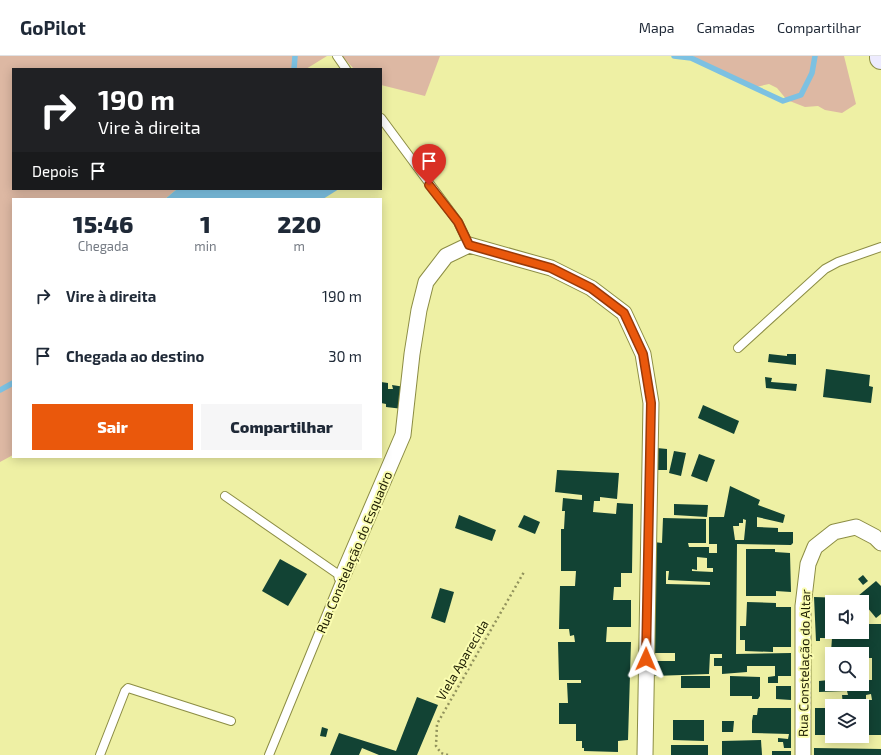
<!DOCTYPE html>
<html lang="pt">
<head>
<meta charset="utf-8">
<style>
  :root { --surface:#fff; --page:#f6f6f7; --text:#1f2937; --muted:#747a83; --line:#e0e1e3; --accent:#ea580c }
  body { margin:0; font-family:"Exo 2",sans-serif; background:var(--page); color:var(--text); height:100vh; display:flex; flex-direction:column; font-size:15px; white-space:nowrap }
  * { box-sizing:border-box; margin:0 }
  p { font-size:13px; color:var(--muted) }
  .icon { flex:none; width:22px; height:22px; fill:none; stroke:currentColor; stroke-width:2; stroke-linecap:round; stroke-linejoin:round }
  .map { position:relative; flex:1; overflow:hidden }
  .side { position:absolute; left:12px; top:142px; width:370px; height:260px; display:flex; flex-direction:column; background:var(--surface); border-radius:0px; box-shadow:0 2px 10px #0003 }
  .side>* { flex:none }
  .top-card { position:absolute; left:12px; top:12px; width:370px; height:122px; border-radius:0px; box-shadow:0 2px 10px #0003; background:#202124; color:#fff; overflow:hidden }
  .fabs { position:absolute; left:825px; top:539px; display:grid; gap:8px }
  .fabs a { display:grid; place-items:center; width:44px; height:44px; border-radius:0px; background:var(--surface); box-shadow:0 2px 10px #0003; font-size:20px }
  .pin { position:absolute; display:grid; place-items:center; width:34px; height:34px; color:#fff; margin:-41px -17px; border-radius:50% 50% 50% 0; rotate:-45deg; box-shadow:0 0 4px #0007 }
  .pin .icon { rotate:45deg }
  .me { position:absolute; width:44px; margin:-22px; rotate:1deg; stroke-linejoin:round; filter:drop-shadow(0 0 3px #0008) }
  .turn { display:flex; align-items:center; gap:14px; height:84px; padding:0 20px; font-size:18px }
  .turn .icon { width:52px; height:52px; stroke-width:2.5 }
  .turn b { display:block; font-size:28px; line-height:34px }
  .then { display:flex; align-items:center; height:38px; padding:0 20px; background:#0003; gap:8px; font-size:15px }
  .eta { display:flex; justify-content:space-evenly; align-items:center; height:68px; text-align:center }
  .eta b { font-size:24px; font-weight:800; line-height:28px }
  .action { display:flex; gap:8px; margin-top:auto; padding:8px 20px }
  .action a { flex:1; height:46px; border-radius:0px; background:var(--accent); color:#fff; font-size:16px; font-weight:800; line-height:46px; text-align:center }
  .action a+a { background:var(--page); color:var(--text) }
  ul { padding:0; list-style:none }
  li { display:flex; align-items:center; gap:12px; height:60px; padding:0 20px }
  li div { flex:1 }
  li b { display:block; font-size:15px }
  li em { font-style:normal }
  header { display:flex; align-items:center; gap:24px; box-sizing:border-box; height:56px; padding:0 20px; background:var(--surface); border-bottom:1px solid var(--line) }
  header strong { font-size:19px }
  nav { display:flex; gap:22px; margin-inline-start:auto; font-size:14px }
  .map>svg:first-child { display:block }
  .green { fill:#ddb8a3 }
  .water { fill:#7cc1e2 }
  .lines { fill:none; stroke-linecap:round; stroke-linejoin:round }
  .stream { stroke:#7cc1e2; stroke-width:5.5 }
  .building { fill:#124334; fill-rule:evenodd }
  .service-casing { stroke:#8c8d44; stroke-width:10 }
  .minor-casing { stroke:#8c8d44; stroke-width:17 }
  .secondary-casing { stroke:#8c8d44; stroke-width:24 }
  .path { stroke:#91925c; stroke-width:2.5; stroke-dasharray:2 3; stroke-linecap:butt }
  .service { stroke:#fff; stroke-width:8 }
  .minor { stroke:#fff; stroke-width:15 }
  .secondary { stroke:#edebfe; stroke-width:22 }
  .route-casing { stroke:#983908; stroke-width:10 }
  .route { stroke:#ea580c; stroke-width:7 }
  .labels { text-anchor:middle; stroke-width:4; stroke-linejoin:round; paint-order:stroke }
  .street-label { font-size:13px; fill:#1c1c00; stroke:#fbfdb1 }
</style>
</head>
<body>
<header>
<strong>GoPilot</strong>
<nav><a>Mapa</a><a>Camadas</a><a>Compartilhar</a></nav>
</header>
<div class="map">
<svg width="881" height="699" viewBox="0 0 881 699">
  <rect width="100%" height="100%" fill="#eef0a4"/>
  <!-- green -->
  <g class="green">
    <path d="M0,0H327L306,13H13V133H177L165,143H13V399L0,406Z"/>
    <path d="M342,0H440L425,40L381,29V13H354Z"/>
    <path d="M694,0H844L856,48L842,57L825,54L818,50L805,51L787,44L777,32L769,28L756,31L739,22L719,18L698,3L695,4Z"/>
  </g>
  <!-- water -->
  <path class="water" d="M177,133H339L323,143H165Z"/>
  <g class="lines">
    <!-- stream -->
    <g class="stream">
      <path d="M674,0L691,2L783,45L801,39L812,17L815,0"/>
      <path d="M294,13L295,0"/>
      <path d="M0,334L13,327"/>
    </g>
  </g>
  <!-- building -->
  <g class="building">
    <path d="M769,298L787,300V298H796V309L768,306Z"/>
    <path d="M826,313L870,319L869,330L873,331L871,347L823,341Z"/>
    <path d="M765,321L772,322L771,326L797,328L796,335L766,332Z"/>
    <path d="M381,326L388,327V333H393L392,329L405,331L403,353L386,351V348L381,347Z"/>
    <path d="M703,349L739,365L734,378L698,362Z"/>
    <path d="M657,392L667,393V414H656Z"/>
    <path d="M674,395L686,397L681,420L669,417Z"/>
    <path d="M699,398L715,404L707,426L691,420Z"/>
    <path d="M557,414L619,417L617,443L600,441V445H594L593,456L616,458L617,447L633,448L632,517H621V531H614L613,544H631V571H607L606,586H631L628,684L618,685V696L584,695V692H582V685H576V668H559V647H568L567,627H581V624H559L558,586H575L574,579L570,580L569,573H559L560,530H575L576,515H561V473H564L565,455H562L563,442L582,444V439L555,436Z"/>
    <path d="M730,430L760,444L758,449L785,459L783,467L757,461V471L778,472V476H793V487L791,489L737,488L736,598L791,597V620H778V627H768V621L775,620V610H747V616L722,618V610H714V602H722V598H710L709,618L654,620V605H675V597H654V486L662,487L663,462L706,463V487H688L689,491H709V497H717V488H709V461H724ZM743,463L746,464L744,484H735L733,470H739V467H743ZM697,501L707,502V512H713V516L692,515V513L697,514ZM666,515H669L668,524L710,526V529L666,528Z"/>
    <path d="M674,448L708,449L707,461L674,459Z"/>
    <path d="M459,459L496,474L492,485L455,472Z"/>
    <path d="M524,459L540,466L535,478L518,471Z"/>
    <path d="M746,493H775V496L790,497L791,536L776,535V540H746Z"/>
    <path d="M280,503L307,518L288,550L262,535Z"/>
    <path d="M863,519L868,525L863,529L858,523Z"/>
    <path d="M876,525L881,530V558L876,562L858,540Z"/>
    <path d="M440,532L454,536L445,567L431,562Z"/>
    <path d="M814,541L844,542V546H832V576H835V583H856V579L852,580V576H862V568H881V679H862V650H843L842,639H848L847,635L819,636V625L829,624V598L832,599V628H862V624H872V602H867V596H831L832,582H820V585H816ZM871,638L872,644H866V639Z"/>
    <path d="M747,546L776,547V551H791V591H773V596L745,595V584H740V570H746Z"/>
    <rect x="681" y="620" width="29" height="12"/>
    <path d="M730,620L760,621V640L758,643H752V640H730Z"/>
    <path d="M776,630H791V644L776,643Z"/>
    <path d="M417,641L438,649L417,699H379L362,692L359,699H330L339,677L396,695Z"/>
    <path d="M758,652H791V692H784L783,686H778V682L788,683L789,678L752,677V665L753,659H757Z"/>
    <rect x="815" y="652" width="17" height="27"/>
    <path d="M673,664H704V685L673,684Z"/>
    <path d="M722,665H734L733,676H722Z"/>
    <path d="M322,671L328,673L326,681L320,680Z"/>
    <path d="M761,684L762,699H722V685Z"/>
    <rect x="671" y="689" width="37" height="10"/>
    <path d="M814,692L881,693V699H814Z"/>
    <rect x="772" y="695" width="19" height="4"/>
  </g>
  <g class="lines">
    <!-- service casing -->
    <g class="service-casing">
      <g id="service">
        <path d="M337,0L346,13"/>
        <path d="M381,62L458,166L469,189"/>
        <path d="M738,292L825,213L838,206L881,191"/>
        <path d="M225,440L342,521L269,699"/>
        <path d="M100,699L125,635L128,632L231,665"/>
      </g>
    </g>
    <!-- minor casing -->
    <g class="minor-casing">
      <g id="minor">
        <path d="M342,521L403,379L412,298L419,254L426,226L446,200L469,189L551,212L591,232L624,257L643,298L651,347L645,699"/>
        <path d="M803,699V550L808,508L815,491L834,476L856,471L875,481L881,487"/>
      </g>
    </g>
    <!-- secondary casing -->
    <g class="secondary-casing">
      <path id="secondary" d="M881,0V2"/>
    </g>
    <!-- path -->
    <path class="path" d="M448,699L441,697L436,690L437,668L524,516"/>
    <!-- service -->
    <use href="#service" class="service"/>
    <!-- minor -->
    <use href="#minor" class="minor"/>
    <!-- secondary -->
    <use href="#secondary" class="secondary"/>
  </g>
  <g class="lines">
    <!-- route casing -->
    <g class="route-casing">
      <path id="route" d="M429,129L458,166L469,189L551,212L591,232L624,257L643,298L651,347L646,603"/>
    </g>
    <!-- route -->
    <use href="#route" class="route"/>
  </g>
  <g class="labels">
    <!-- street labels -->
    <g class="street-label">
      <text transform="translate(354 496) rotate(-67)" y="5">Rua Constelação do Esquadro</text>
      <text transform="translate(462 604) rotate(-60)" y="5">Viela Aparecida</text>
      <text transform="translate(804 607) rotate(-89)" y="5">Rua Constelação do Altar</text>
    </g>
  </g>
</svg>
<div class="fabs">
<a><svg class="icon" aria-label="sound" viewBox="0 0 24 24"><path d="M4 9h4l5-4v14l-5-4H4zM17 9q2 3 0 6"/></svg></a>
<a><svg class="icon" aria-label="search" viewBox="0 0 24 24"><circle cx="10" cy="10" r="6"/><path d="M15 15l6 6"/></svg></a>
<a><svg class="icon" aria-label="layers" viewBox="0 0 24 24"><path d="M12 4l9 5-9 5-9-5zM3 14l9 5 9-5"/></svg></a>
</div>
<div class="pin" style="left:429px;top:129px;background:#d93025"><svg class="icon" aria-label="arrive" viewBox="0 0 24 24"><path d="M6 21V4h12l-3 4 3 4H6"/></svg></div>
<svg class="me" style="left:646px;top:603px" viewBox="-20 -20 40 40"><path d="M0-17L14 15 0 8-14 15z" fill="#ea580c" stroke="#fff" stroke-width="4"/></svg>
<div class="top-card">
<div class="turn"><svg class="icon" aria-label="right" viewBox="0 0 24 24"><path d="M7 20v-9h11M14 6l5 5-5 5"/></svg><div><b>190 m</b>Vire à direita</div></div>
<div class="then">Depois<svg class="icon" aria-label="arrive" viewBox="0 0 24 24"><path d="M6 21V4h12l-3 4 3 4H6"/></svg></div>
</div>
<section class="side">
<div class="eta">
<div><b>15:46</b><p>Chegada</p></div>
<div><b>1</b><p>min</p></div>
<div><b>220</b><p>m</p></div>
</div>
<ul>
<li><svg class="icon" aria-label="right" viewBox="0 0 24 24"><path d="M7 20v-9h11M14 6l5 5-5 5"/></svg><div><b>Vire à direita</b></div><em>190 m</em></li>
<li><svg class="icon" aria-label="arrive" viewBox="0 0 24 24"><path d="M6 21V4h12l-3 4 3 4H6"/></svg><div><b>Chegada ao destino</b></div><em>30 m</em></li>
</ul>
<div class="action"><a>Sair</a><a>Compartilhar</a></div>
</section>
</div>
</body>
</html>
